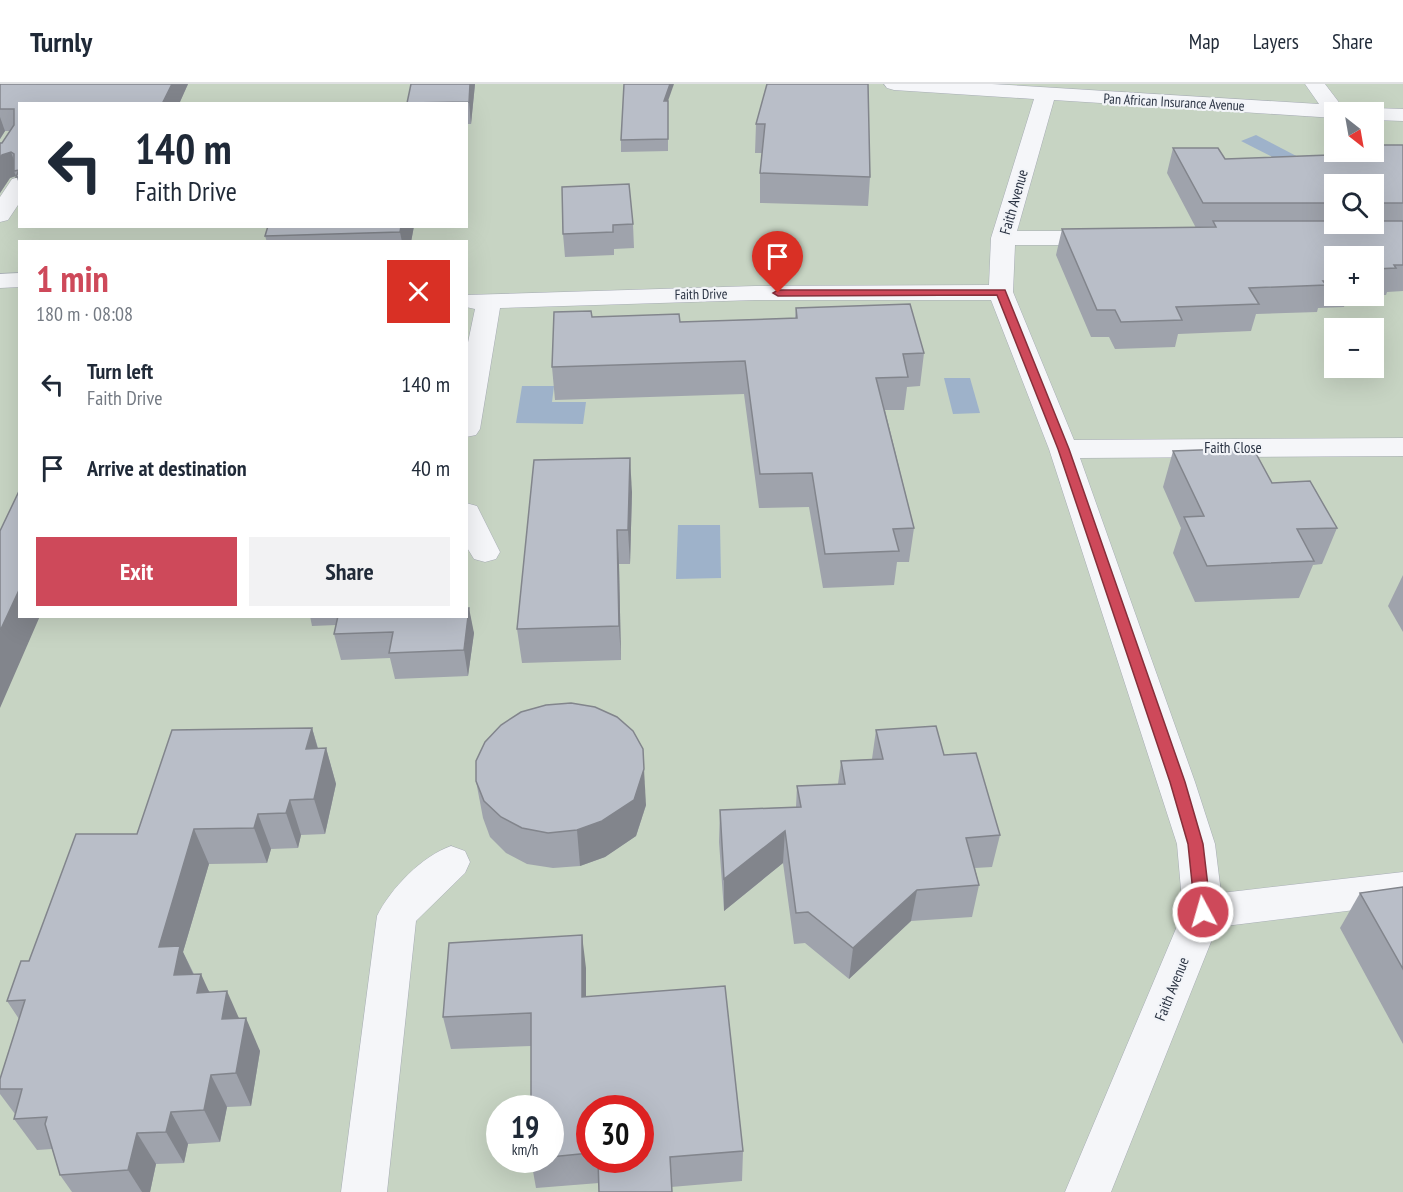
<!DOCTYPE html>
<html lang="en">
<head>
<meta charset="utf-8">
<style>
  :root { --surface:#fff; --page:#f2f2f3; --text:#1f2937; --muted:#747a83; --line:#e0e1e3; --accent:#ce495a }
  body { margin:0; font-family:"PT Sans Narrow",sans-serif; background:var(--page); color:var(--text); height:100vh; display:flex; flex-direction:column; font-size:22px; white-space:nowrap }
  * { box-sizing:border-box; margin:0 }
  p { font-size:20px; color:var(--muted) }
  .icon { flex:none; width:33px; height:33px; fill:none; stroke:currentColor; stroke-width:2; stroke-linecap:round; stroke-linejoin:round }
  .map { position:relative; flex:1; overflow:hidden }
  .sheet { position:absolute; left:18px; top:156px; width:450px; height:378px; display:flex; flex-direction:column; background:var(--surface); border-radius:0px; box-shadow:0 6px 24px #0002 }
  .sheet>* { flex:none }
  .hud { position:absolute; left:18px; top:18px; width:450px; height:126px; border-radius:0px; box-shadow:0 6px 24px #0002; background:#fff; color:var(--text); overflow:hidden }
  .needle { width:39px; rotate:149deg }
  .buttons { position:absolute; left:1324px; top:18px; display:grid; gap:12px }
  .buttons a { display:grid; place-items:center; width:60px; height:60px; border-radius:0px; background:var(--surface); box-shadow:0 6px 24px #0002; font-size:30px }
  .speed { position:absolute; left:486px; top:1011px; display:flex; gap:12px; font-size:30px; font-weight:700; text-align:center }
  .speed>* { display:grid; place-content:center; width:78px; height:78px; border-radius:50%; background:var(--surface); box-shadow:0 6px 24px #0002; line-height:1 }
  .speed small { font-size:15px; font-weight:400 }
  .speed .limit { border:9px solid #d22; background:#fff; color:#111 }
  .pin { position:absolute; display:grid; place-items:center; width:51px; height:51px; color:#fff; margin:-62px -26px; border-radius:50% 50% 50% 0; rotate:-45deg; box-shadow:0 0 6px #0007 }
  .pin .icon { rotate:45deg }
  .me { position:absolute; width:66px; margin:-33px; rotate:354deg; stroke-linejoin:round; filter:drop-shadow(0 0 4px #0008) }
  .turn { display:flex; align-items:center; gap:21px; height:126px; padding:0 18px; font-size:27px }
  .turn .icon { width:78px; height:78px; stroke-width:2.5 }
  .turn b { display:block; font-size:42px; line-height:51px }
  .round { display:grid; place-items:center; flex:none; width:63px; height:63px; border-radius:0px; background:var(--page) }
  .summary { display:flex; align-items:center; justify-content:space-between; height:102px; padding:0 18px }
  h1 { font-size:36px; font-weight:600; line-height:45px; color:var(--accent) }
  .button { display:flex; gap:12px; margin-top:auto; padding:12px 18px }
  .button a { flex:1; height:69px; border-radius:0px; background:var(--accent); color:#fff; font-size:24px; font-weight:600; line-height:69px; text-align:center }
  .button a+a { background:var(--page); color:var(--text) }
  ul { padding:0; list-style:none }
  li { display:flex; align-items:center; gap:18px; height:84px; padding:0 18px }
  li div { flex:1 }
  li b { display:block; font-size:22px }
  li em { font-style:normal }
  header { display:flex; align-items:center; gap:36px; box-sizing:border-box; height:84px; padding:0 30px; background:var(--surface); border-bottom:2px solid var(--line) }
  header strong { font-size:28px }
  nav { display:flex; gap:33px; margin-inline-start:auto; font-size:21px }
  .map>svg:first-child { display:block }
  .green { fill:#c7d4c3; fill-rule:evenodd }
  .water { fill:#9eb2ca }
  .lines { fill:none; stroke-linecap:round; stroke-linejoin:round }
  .minor-casing { stroke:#a7acb5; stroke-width:1 }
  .minor { fill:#f5f6f9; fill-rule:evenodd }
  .wall { fill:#9fa3ac; fill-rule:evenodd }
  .shaded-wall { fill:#82858c }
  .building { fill:#b9bec8; stroke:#82858c; stroke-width:1.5 }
  .route { fill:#ce495a; stroke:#862f3a; stroke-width:1.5 }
  .labels { text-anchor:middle; stroke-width:4.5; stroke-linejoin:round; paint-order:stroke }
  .far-street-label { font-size:14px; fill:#2a3343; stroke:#f2f4f8 }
  .street-label { font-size:15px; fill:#2a3343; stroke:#f2f4f8 }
</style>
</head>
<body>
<header>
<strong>Turnly</strong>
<nav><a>Map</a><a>Layers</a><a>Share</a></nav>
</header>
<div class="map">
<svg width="1403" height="1108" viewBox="0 0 1403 1108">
  <rect width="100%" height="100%" fill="#e2e5ea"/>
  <!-- green -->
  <path class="green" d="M0,0H1403V1108H0ZM20,20H466V142H20ZM1335,28H1374V68H1335ZM1335,100H1374V140H1335ZM20,158H466V532H20ZM1335,172H1374V212H1335ZM1335,244H1374V284H1335ZM500,1024H550V1076H500ZM590,1024H640V1076H590Z"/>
  <!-- water -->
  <g class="water">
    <path d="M1256,51L1304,76L1288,81L1241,57Z"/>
    <path d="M944,294H970L980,329L953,330Z"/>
    <path d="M522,302H554L552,318H586L583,340L516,339Z"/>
    <path d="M678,441H720L721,494L676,495Z"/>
  </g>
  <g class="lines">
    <!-- minor casing -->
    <g class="minor-casing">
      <g id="minor">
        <path d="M884,0H992L1319,20L1305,0H1325L1341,21L1353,24L1356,28H1335V34L1054,16L1017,147H1103L1111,149L1115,154L1111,159L1103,161H1015L1013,208L1074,356L1403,354V372L1080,374L1195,698L1215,760L1221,809L1403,788V820L1217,843L1111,1108H1065L1183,828L1177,760L1049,365L991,216H755L500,224L480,345L476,351L466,353V268L475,225L466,223V211L755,202L989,201L991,154L1034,15L894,6L887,4Z"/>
        <path d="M1374,24L1403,25V37L1374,36V28H1365Z"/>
        <path d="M20,93V118L8,136L0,138V113L12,95Z"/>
        <path d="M20,189V203L0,204V190Z"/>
        <path d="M466,419L477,422L500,468L496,475L485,478L474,475L466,462Z"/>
        <path d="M451,762L465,767L470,778L465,789L416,837L387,1108H341L377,832C391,804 422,772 451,762Z"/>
      </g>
    </g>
    <!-- minor -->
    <use href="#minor" class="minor"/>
  </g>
  <!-- wall -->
  <g class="wall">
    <path d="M0,0H188L179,20H20V102L16,92L10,94L0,109V59H2L10,47H5L0,55Z"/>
    <path d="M475,0L471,40H466V20H407Z"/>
    <path d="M767,0L870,93L868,122L760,119V89L762,69H755L756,40Z"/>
    <path d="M668,17V67L621,68V56Z"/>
    <path d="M1403,61V207L1387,208L1386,211H1374V172H1335V212H1363H1359L1357,216L1346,217L1344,223L1318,224L1317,228L1256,230L1251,247L1178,250L1175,263L1115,265L1109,253H1091L1056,171L1062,145L1196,144L1167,89L1173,64L1225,75L1345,71L1347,68H1374ZM1335,100H1374V140H1335Z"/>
    <path d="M562,103L633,140L634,164L614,165V171L565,173L563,150Z"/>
    <path d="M268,142H414L411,158H267L265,152Z"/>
    <path d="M796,224L924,269L920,302L907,303L904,326H885L914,444L909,478H897L894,501L823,504L809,423L759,424L744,310L555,316L552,283L592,233L680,238L795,234Z"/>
    <path d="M1173,367L1272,399L1337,444L1322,480L1313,481L1299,514L1195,518L1173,469L1181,444L1163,403Z"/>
    <path d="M632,408L630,480H619L621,576L522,579L517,545Z"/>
    <path d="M1403,491V548L1388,522Z"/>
    <path d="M310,532H466L474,549L468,592L395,595L390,574L341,576L334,550L336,541L312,542Z"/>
    <path d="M312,644L318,664H326L336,700L325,750L301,751L298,764L271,765L267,779L209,780L183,868L194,890L210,908L239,934L260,967L251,1022L227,1023L220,1058L188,1060L184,1079L156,1080L150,1108H72L60,1091L52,1065L37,1066L14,1035L15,1030L0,1010V995L19,935L7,917L29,877L137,750Z"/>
    <path d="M876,646L944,671L1000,751L992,783L975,784L979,801L972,833L911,837L849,895L805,859L794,860L783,779L724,827L719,758L720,726L796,723L797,702L838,700L841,677L872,675Z"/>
    <path d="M476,697L646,721L636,752L605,773L580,782L553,784L527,780L506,769L490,753L483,734Z"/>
    <path d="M1403,803V960L1340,844L1360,809Z"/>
    <path d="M586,884V912L743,1067L742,1097L671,1103L599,1099L536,1104L531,1076H550V1024L531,962L451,965L443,933ZM590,1024L640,1076H590Z"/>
  </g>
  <!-- shaded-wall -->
  <g class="shaded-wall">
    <path d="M172,0H188L179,20H162Z"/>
    <path d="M470,0H475L471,40L469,18Z"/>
    <path d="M670,0H674L668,17H664Z"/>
    <path d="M0,33L5,47L0,55Z"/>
    <path d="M11,68L18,87H14L16,92L10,94L0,109V74L2,71Z"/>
    <path d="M401,142H414L411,158H402L400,148Z"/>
    <path d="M630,374L632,408L630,480L628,446Z"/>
    <path d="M617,446L619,480L621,576L619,542Z"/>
    <path d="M20,504V532H40L0,624V547Z"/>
    <path d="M469,524L474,549L468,592L464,566Z"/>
    <path d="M312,644L322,680L306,665Z"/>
    <path d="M326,664L336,700L325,750L314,715Z"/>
    <path d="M644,685L646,721L636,752L605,773L580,782L577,746Z"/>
    <path d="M290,716L301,751L298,764L286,729Z"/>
    <path d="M258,730L271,765L267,779L254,744Z"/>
    <path d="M194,745L209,780L183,868L196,896L190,925L159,863Z"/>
    <path d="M785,747L783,779L724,827V795Z"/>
    <path d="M917,806L911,837L849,895L853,864Z"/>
    <path d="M582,851L586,884V945L582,913Z"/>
    <path d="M201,890L216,923L197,909Z"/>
    <path d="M227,907L242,941L222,935Z"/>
    <path d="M246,934L260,967L251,1022L236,989Z"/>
    <path d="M211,991L227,1023L220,1058L204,1026Z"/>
    <path d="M171,1028L188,1060L184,1079L166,1048Z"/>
    <path d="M137,1049L156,1080L150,1108H142L128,1086Z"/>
  </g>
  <!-- building -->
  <g class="building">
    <path d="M0,0H172L162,20H20V93H16L19,86L14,87V70L11,68L2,71L0,74V59H2L14,41V25H0Z"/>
    <path d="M411,0H470L469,18L407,19Z"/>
    <path d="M624,0H670L664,17H668V55L621,56Z"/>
    <path d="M767,0H868L870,93L760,89L765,40H756Z"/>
    <path d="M1374,61H1403V119H1374V100H1335V119H1203L1173,64H1218L1225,75L1355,70L1353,68H1374Z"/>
    <path d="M629,100L633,140L613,141V148L563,150L562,103Z"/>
    <path d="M1213,137H1335V140H1374V137H1403V181H1394L1396,184L1374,185V172H1335V197H1323L1326,201L1249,204L1259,220L1176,223L1182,236L1121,238L1115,226H1097L1062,145L1216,143Z"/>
    <path d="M268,142H401L400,148L265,152Z"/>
    <path d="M910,220L924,269L903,270L908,293L876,294L914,444L893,445L899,467L825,470L812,389L760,390L745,277L552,283L554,228L591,227L592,233L679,230L680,238L797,234L796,224Z"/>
    <path d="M1253,364L1272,399L1310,397L1337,444L1297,445L1314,477L1207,482L1184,433L1204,432L1173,367Z"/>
    <path d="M630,374L628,446H617L619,542L517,545L534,376Z"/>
    <path d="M20,405V504L0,547V447Z"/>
    <path d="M466,524H469L464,566L389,569L393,548L334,550L338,532H466Z"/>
    <path d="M571,619L595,623L617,633L633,647L643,665L644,685L634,716L602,737L577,746L548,749L522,744L501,733L484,717L476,697V677L485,658L501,641L521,628L546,621Z"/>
    <path d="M936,642L944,671L976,669L1000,751L966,754L979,801L917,806L853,864L808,828L796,829L785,747L724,795L720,726L801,723L797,702L845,700L841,677L883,675L876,646Z"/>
    <path d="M312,644L306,665L326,664L314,715L290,716L286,729L258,730L254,744L194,745L159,863L180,862L174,891L201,890L197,909L227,907L222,935L246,934L236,989L211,991L204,1026L171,1028L166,1048L137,1049L128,1086L60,1091L45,1040L47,1033L14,1035L22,1005H0V995L25,916L7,917L21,877H29L76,750H137L172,646Z"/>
    <path d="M1403,803V885L1360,809Z"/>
    <path d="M582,851V913L725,902L743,1067L670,1073L672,1108H599L598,1076H640V1024H590V1069L550,1073V1024H531V929L443,933L449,859Z"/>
  </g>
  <!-- route -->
  <path class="route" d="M1005,206L1069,365L1185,698L1203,760L1211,828L1208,833H1197L1195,828L1188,760L1170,698L1058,365L997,211L778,212L773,209L778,206Z"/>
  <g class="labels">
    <!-- far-street labels -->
    <g class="far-street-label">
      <text transform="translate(1174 18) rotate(3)" y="5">Pan African Insurance Avenue</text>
      <text transform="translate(701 210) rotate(-1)" y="5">Faith Drive</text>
    </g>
    <!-- street labels -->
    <g class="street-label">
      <text transform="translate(1014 118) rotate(-74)" y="5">Faith Avenue</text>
      <text x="1233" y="369">Faith Close</text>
      <text transform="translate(1172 905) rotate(-68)" y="5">Faith Avenue</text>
    </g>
  </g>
</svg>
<div class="buttons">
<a><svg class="needle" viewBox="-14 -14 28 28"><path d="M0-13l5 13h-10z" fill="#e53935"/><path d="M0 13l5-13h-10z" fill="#747a83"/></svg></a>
<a><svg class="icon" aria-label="search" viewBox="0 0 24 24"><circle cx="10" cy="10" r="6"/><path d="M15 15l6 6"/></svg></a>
<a>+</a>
<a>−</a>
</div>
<div class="speed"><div>19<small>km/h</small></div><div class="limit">30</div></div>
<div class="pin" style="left:778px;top:209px;background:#d93025"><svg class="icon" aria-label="arrive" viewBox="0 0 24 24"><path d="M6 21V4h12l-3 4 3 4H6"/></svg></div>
<svg class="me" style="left:1203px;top:828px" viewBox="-20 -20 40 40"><circle r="17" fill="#ce495a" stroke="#fff" stroke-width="3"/><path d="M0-11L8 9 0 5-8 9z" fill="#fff"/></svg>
<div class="hud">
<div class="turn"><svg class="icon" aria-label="left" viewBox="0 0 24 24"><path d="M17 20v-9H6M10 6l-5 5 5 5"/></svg><div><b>140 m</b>Faith Drive</div></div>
</div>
<section class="sheet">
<div class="summary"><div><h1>1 min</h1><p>180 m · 08:08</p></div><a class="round" style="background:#d93025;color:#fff"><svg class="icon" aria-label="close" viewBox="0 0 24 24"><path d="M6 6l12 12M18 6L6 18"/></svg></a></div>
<ul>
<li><svg class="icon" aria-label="left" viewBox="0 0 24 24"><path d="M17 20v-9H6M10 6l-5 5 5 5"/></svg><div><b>Turn left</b><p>Faith Drive</p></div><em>140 m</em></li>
<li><svg class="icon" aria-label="arrive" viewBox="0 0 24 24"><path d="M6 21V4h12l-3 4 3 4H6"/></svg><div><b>Arrive at destination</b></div><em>40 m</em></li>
</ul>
<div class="button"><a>Exit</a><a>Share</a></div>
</section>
</div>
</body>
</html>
